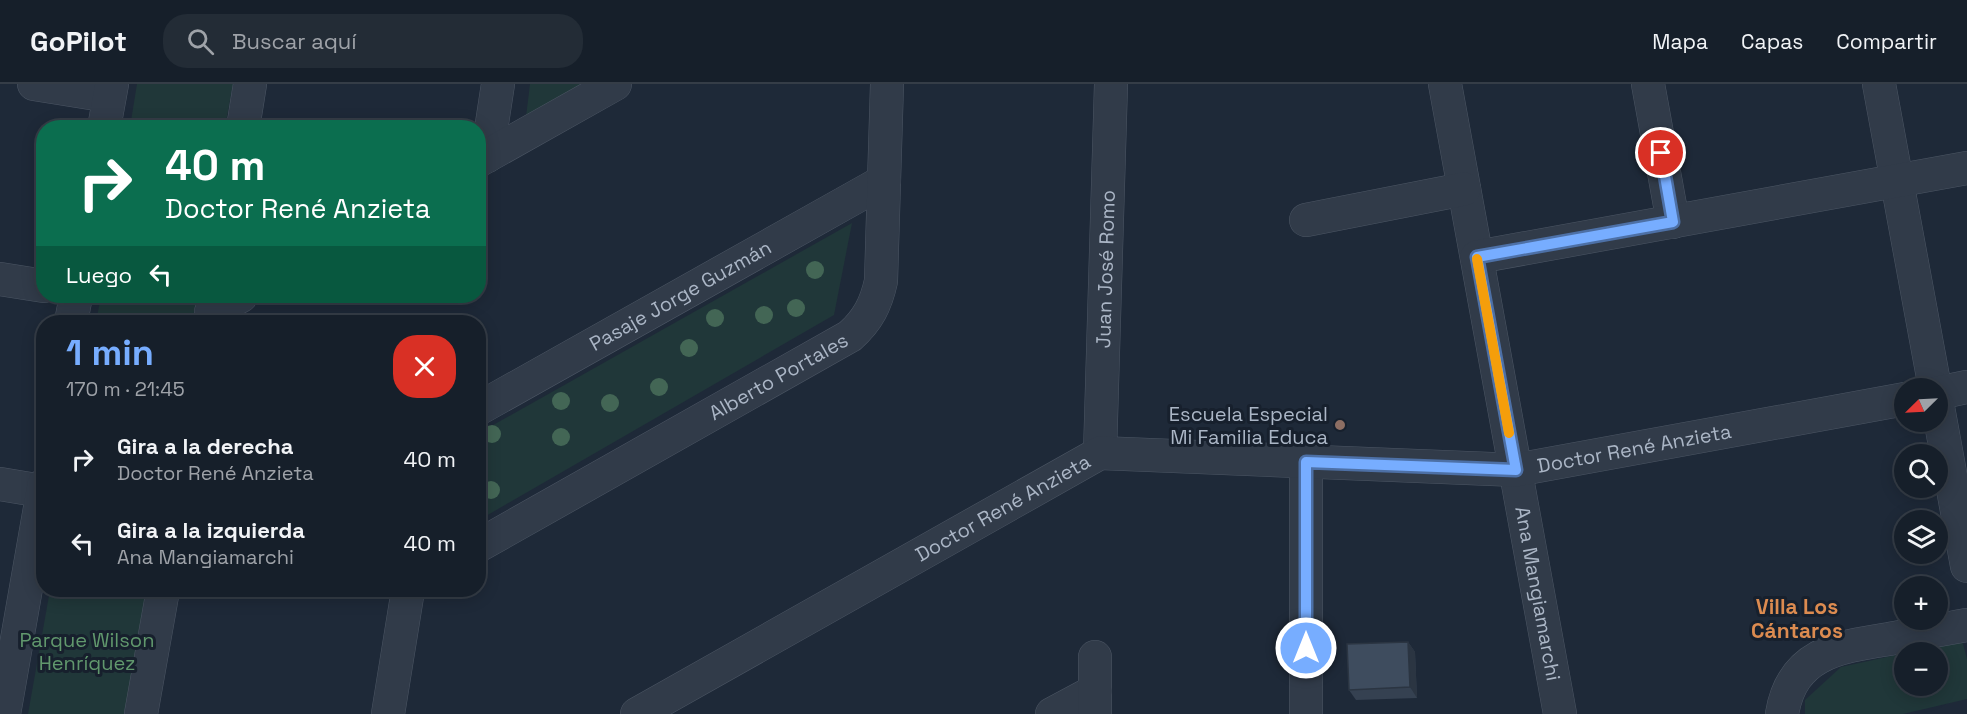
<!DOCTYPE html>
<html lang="es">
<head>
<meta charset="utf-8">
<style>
  :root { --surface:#161f2a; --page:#232c36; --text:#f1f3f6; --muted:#9ea2a8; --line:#353d47; --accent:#77adff }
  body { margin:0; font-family:"Space Grotesk",sans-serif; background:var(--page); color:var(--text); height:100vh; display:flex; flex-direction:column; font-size:22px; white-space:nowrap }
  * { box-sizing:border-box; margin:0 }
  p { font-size:20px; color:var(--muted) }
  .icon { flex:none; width:33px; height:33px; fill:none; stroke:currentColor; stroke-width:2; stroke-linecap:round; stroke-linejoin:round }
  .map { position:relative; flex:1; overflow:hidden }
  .side { position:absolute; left:36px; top:231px; width:450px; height:282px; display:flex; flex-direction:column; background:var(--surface); border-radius:24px; box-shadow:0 3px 15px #0003,0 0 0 2px var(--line) }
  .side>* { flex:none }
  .top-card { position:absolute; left:36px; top:36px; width:450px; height:183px; border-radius:24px; box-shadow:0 3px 15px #0003,0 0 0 2px var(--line); background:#0b6e4f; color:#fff; overflow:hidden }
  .needle { width:39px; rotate:246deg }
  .buttons { position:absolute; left:1894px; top:294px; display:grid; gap:12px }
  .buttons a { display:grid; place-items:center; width:54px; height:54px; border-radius:50%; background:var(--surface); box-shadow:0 3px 15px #0003,0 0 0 2px var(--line); font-size:30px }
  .pin { position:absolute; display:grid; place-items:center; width:51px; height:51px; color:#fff; margin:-26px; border:3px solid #fff; border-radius:50%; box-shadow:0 2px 6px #0007 }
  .me { position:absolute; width:66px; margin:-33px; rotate:0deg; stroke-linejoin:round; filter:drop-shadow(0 0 4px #0008) }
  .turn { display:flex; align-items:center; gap:21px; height:126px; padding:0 30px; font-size:27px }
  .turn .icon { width:78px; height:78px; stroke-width:2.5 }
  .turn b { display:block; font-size:42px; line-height:51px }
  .then { display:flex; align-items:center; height:57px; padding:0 30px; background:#0003; gap:12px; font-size:22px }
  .round { display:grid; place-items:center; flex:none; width:63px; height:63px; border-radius:24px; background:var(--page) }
  .summary { display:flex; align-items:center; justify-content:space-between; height:102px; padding:0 30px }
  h1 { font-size:36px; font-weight:700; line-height:45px; color:var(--accent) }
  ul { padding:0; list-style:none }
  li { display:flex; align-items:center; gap:18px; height:84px; padding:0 30px }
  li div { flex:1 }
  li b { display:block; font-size:22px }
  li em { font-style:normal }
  header { display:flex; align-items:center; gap:36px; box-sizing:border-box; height:84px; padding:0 30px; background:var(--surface); border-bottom:2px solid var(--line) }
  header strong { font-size:28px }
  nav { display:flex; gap:33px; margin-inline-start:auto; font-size:21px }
  .search { width:420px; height:54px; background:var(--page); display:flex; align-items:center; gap:15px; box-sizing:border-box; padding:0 21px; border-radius:24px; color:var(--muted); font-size:22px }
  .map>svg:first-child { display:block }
  .green { fill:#203739 }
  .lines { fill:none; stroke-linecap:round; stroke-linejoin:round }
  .minor-casing { stroke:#4c5664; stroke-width:34 }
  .minor { stroke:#313b49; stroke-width:33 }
  .tree { fill:#436655 }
  .wall { fill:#354151 }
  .shaded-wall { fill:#2b3542 }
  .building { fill:#3e4c5e; stroke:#2b3542; stroke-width:1.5 }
  .route-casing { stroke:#4d70a6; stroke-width:15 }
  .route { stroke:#77adff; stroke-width:10 }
  .slow { stroke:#f59e0b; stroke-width:10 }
  .education-dot { fill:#8d6e63; stroke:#17202d; stroke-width:2 }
  .labels { text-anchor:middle; stroke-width:6; stroke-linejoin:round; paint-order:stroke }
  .street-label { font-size:20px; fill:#abb6c6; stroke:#17202d }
  .poi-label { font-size:20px; fill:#abb6c6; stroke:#17202d; text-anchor:end }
  .park-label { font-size:20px; fill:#61986d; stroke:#17202d }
  .neighbourhood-label { font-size:21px; font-weight:bold; fill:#dc8b50; stroke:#17202d }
</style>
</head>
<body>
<header>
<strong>GoPilot</strong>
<div class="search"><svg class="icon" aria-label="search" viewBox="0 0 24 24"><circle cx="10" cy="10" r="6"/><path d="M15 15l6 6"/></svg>Buscar aquí</div>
<nav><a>Mapa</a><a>Capas</a><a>Compartir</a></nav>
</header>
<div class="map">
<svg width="1967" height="630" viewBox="0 0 1967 630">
  <rect width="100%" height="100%" fill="#1e2938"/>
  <!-- green -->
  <g class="green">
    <path d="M137,0H233L225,43H130Z"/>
    <path d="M530,0H585L526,33Z"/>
    <path d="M852,139L834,231L479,436V349Z"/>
    <path d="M101,212H197L192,238H96Z"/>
    <path d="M50,506H146L125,630H28Z"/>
    <path d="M1962,556L1967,575V615L1903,630H1805V616L1841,583L1905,569V602H1938V568H1906Z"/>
  </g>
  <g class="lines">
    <!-- minor casing -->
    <g class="minor-casing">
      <g id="minor">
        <path d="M34,0L109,12"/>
        <path id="s1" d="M1445,0L1560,630"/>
        <path d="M1648,0L1673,138"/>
        <path d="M1879,0L1935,304"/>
        <path d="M104,44L112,0"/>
        <path d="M243,44L250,0"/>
        <path d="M487,72L498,0"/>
        <path d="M478,77L615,0"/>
        <path d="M1306,136L1464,105"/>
        <path d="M1477,173L1967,84"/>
        <path d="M0,195L44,202"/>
        <path d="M211,228L241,212"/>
        <path d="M71,238L76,212"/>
        <path d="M1938,309L1967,303"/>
        <path d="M1938,323L1967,482"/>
        <path id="s2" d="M478,325L884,97"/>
        <path id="s3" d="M1100,369L1111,0"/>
        <path d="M1306,378V630"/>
        <path d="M0,400L42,407"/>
        <path id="s4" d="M478,462L850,252C868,236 876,220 881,197L887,0"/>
        <path d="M4,630L44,401"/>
        <path d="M141,630L163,506"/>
        <path d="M388,630L408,506"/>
        <path id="s5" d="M637,630L1100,369L1516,386L1905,315"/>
        <path d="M1052,630L1095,607"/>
        <path d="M1095,630V573"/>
        <path d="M1782,630C1792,569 1838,563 1889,555C1915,550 1941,546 1967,541"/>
      </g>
    </g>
    <!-- minor -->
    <use href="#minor" class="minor"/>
  </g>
  <!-- trees -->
  <g class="tree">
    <circle cx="815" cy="186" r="9"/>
    <circle cx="796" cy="224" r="9"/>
    <circle cx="764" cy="231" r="9"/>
    <circle cx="715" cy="234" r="9"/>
    <circle cx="689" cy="264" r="9"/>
    <circle cx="659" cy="303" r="9"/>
    <circle cx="561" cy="317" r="9"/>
    <circle cx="610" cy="319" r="9"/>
    <circle cx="492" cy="350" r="9"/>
    <circle cx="561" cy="353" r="9"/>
    <circle cx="491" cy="406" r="9"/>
    <circle cx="106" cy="557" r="9"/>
  </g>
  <!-- wall -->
  <path class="wall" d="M1408,558L1415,568L1417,614L1356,616L1349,606Z"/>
  <!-- shaded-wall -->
  <path class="shaded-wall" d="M1408,558L1415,568L1417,614L1410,603Z"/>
  <!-- building -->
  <path class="building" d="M1408,558L1410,603L1349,606L1347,560Z"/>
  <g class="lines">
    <!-- route casing -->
    <g class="route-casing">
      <path id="route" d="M1306,564V378L1516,386L1477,173L1673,138L1661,69"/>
    </g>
    <!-- route -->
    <use href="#route" class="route"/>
    <!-- slow -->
    <path class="slow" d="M1477,175L1509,349"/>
  </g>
  <!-- markers -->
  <circle class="education-dot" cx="1340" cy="341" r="6"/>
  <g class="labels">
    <!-- street labels -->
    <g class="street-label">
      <text dy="7" stroke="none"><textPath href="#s3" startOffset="184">Juan José Romo</textPath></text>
      <text dy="7" stroke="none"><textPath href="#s2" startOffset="232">Pasaje Jorge Guzmán</textPath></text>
      <text dy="7" stroke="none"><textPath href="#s4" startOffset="345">Alberto Portales</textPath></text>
      <text dy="7" stroke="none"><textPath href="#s5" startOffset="1068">Doctor René Anzieta</textPath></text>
      <text dy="7" stroke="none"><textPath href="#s5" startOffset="420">Doctor René Anzieta</textPath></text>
      <text dy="7" stroke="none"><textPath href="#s1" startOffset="518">Ana Mangiamarchi</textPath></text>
    </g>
    <!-- poi labels -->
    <g class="poi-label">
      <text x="1328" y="337">Escuela Especial<tspan x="1328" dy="23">Mi Familia Educa</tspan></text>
    </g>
    <!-- park labels -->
    <g class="park-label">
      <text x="87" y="563">Parque Wilson<tspan x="87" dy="23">Henríquez</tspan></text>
    </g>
    <!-- neighbourhood labels -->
    <g class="neighbourhood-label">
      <text x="1797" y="530">Villa Los<tspan x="1797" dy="24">Cántaros</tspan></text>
    </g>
  </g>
</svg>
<div class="buttons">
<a><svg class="needle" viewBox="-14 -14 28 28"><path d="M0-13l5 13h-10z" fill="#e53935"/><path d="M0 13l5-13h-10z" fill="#9ea2a8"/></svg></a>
<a><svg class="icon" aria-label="search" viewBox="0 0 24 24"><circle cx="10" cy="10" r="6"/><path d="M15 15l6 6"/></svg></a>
<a><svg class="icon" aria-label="layers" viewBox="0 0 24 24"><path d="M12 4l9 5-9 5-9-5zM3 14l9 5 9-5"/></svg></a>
<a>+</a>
<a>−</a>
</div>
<div class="pin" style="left:1661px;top:69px;background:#d93025"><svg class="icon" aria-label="arrive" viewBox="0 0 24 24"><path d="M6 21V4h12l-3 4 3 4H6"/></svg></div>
<svg class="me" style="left:1306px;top:564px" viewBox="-20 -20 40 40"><circle r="17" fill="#77adff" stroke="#fff" stroke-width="3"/><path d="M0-11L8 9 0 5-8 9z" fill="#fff"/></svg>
<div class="top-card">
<div class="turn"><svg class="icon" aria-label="right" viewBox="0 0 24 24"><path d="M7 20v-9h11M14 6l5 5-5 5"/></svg><div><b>40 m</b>Doctor René Anzieta</div></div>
<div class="then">Luego<svg class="icon" aria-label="left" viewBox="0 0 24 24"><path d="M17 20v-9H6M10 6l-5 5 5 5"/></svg></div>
</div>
<section class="side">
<div class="summary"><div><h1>1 min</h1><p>170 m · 21:45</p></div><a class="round" style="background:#d93025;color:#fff"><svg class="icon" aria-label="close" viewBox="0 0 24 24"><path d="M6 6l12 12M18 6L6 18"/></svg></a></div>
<ul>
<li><svg class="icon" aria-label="right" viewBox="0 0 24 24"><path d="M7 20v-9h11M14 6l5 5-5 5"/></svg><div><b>Gira a la derecha</b><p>Doctor René Anzieta</p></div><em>40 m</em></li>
<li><svg class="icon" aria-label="left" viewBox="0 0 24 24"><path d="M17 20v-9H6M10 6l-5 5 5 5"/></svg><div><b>Gira a la izquierda</b><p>Ana Mangiamarchi</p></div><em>40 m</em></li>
</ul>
</section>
</div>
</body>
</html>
